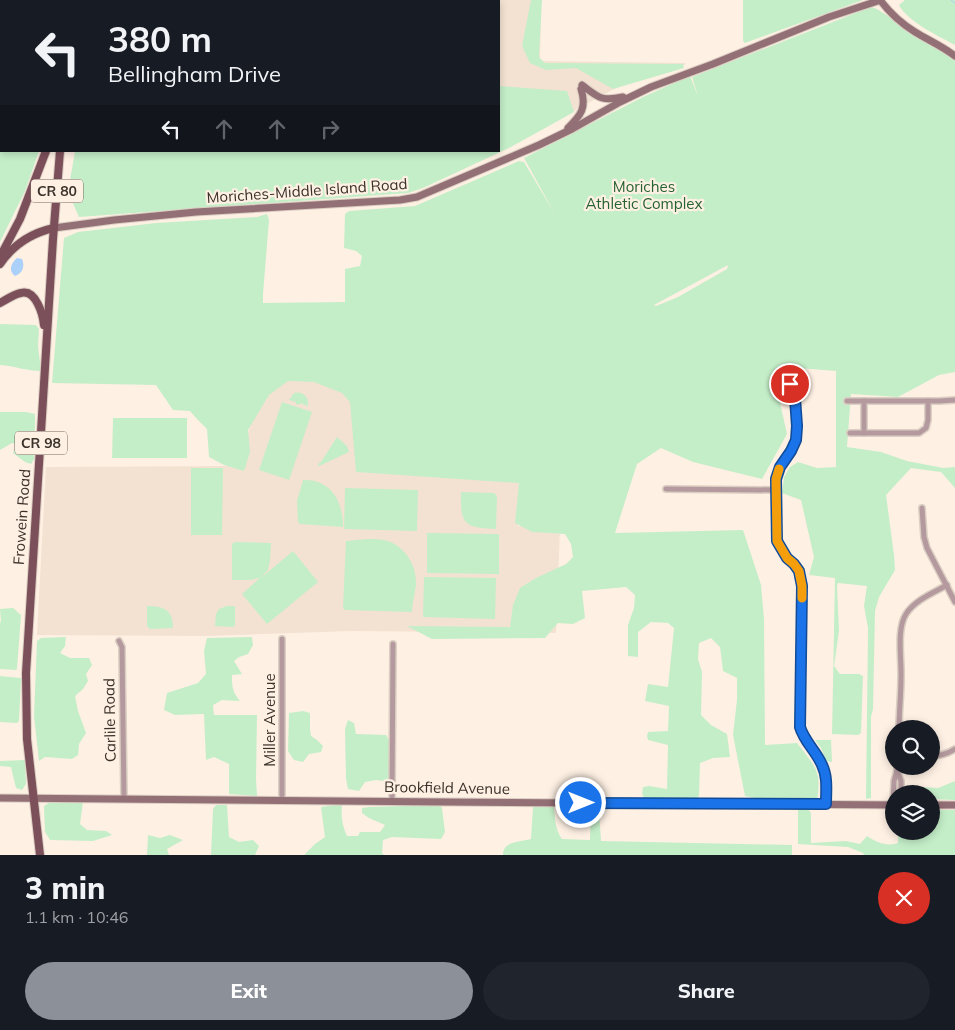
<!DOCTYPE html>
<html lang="en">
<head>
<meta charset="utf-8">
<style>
  :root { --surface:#171b24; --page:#20242c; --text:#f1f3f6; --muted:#9ea1a6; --accent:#8c9099 }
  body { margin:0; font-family:Mulish,sans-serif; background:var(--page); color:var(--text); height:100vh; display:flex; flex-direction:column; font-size:19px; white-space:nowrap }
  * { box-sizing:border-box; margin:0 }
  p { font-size:16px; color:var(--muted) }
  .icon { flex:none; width:28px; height:28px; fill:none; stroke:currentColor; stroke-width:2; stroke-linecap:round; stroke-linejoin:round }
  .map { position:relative; height:855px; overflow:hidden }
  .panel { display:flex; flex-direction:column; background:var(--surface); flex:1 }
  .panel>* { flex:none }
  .banner { position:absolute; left:0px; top:0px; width:500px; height:152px; box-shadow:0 2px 8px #0003; background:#171b24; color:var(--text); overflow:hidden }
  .controls { position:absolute; left:885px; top:720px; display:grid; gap:10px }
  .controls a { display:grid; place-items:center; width:55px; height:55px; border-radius:50%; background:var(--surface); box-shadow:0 2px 8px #0003; font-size:25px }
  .pin { position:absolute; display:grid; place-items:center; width:42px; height:42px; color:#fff; margin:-21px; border:2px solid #fff; border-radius:50%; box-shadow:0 1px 5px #0007 }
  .me { position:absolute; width:55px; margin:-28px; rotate:90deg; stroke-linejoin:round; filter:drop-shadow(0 0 4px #0008) }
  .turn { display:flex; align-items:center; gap:18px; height:105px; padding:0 25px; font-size:22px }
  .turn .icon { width:65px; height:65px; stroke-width:2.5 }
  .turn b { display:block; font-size:35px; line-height:42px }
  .lanes { display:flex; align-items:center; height:48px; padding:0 25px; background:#0003; justify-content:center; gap:25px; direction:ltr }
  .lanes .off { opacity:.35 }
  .round { display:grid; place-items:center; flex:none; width:52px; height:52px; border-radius:26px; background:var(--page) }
  .overview { display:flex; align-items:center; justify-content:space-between; height:85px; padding:0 25px }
  h1 { font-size:30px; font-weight:800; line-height:38px }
  .primary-button { display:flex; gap:10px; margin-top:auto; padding:10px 25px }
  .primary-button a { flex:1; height:58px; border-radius:30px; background:var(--accent); color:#fff; font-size:20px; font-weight:800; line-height:58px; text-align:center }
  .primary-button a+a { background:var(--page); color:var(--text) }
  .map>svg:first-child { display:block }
  .education { fill:#f3e2d1 }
  .green { fill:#c4eec8; fill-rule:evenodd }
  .water { fill:#abd0f9 }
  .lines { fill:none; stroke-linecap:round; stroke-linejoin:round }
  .stream { stroke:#abd0f9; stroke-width:1 }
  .street-casing { stroke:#dbcec2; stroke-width:8 }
  .secondary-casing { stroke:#dbcec2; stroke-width:9 }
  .primary-casing { stroke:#dbcec2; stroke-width:10 }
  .street { stroke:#b49a9e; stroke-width:5 }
  .secondary { stroke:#936f76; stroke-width:7 }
  .primary { stroke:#7c505a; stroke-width:8 }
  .route-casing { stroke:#114b97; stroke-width:12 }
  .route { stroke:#1a73e8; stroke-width:9 }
  .slow { stroke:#f59e0b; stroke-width:9 }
  .labels { text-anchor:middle; stroke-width:4.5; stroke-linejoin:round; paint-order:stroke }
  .shield { fill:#fef0e3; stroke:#756a61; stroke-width:1 }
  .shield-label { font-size:14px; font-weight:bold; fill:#3a3129 }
  .park-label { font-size:15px; fill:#266332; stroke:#fef0e3 }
  .street-label { font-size:15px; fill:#3a3129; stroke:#fef0e3 }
</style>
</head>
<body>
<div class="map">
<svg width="955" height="855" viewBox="0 0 955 855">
  <rect width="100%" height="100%" fill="#fef0e3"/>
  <!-- education -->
  <g class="education">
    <path d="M408,0H541L540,61L685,63V65L650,72L612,90L570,113L499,125V1H409Z"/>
    <path d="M262,378L356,380L520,477L518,526L560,529L556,633L352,631L203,636L37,635L46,467L240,466Z"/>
  </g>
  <!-- green -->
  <g class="green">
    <path d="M0,0H74V1H1V151H39L25,191L0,242Z"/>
    <path d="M215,0H404L405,1H225Z"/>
    <path d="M531,0H542L539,57L545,63L683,64L684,68L613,89L576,68L546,70L530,63L522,46Z"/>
    <path d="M743,0H863L745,43L743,41Z"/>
    <path d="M905,0H955V45C938,36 907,21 899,5Z"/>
    <path d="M871,7L877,9L955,60V372L939,375L898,397L851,394L847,447L881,452L907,461L943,468L955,467V488L941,472L911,468L886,495L894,555L895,570L879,597L875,611L873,709L871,717V798L866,799L868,628L864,606L867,586L838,583L837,586L839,631L834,666L840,674H859L863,676L861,733L858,735L832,734L835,578L809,575L814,557L801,500L782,493L784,477L790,467L798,462L817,468L836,467V371L799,368L775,380L787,434L762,479L693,462L661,448L637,464L615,533L743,530L761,585L764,619L765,745L797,743C802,750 815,764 817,773C820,781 818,792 817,801L766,800L745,796L733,735L737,700V678L723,671L720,647L711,638L699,643L698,659L702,672L701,715L711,725L727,734L730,757L713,758L700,763L699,796L696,799L644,798L642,794L643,787L649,786L667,789L668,745L648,740L647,736L648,732L668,731L669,706L645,701L648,684L668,687L674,628L668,623L651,622L638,632V657L628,656V625L634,608L635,595L626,587L582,591L585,618L573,624L558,623L545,638L432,639L407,626L510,627L513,605L520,588L536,578L566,564L573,557L571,544L565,534L532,532L515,523L519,483L356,472L350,402L342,393L314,382L288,381L269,395L248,430L250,452L244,471L224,465L209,457L207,429L196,418L190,411L173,410L156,385L52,383L64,238L78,232L156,223L257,217L267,214L269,220L263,294V303L345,302V269L360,266L362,256L356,251L344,248L345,214L349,211L415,206L519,161L524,162L556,216L524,158L643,97L690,76L698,96L692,77ZM728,265L727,269L678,297L656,306L654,305Z"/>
    <path d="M499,86L567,91L574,112L509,148L423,188L408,193L79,217L68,192L75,151H499Z"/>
    <path d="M0,324L36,325L39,329L38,346L41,371C27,371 14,366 0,365Z"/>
    <path d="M294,393C303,391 309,397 308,406L300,403L299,405L296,404V402L289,400Z"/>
    <path d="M282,402L312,412L289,480L259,470Z"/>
    <path d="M0,412H26L35,414V422L34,459L31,464L25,462L13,453L14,450L18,445L12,443L0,450Z"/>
    <path d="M113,418H187V458H112Z"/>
    <path d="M337,437L347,446L349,452L319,466L318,465L319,463L321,462Z"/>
    <path d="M191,468H223L222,535H191Z"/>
    <path d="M303,480C306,480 311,480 315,481C336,487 343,507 343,527L300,524L298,522L297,501Z"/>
    <path d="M345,488L418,490L417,531L344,529Z"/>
    <path d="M461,492L494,493L497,496L496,529C464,528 460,524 461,492Z"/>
    <path d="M427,533L499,534V574L427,573Z"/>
    <path d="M368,539C373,539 379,539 384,540C404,544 417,565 416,585C415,594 412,603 412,612L345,610L343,608L346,541Z"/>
    <path d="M235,542L271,543L270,560L268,570L261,578L293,551L318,582L267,624L242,594L260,578L250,580H232V544Z"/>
    <path d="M424,577L496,578L495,619L423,617Z"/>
    <path d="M147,606C164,606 173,610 173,628L150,629L147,626Z"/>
    <path d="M227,606H235V625L233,627L215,626L216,614L219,609Z"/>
    <path d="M13,608L21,615L17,669L16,670L0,669V623L1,621L0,609Z"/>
    <path d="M66,637L65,646L60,653L70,658H89L92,665L86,674L88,681L83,689L75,696L78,711L86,733L79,744L78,755L72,759L45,757L39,761L34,716L37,641L41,638Z"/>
    <path d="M252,637L253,645L248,654L239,657L234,661L242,674L232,675C232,686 232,692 240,701L222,700L213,705L214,715H257L256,779L257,796L229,794V764L214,757L206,760L204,714L175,715L164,710L167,693L198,683L206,674L204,651L207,638Z"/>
    <path d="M0,676L21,678L19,721L17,723L0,722Z"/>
    <path d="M303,711L310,713V729L311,736L317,740L323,746L321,752L309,754L303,762L294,760L288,751L289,713Z"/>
    <path d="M348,720L354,723L356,734L386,735L389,740V778L384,781L376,780L365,782L359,791L348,789L346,779L345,729Z"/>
    <path d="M815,740H831L832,762L826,761L821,748Z"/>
    <path d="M25,760L26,784L22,790L16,788L11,767L0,766V761Z"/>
    <path d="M955,781V800L931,799V794H907V786L938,788Z"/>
    <path d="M83,802L80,824L87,830L106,831L112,835L93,841L50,840L45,832L44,806L49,803Z"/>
    <path d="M342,804C341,816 342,825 347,836H358L360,832H380L385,825L369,818L362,813V808L369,807L440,805L442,808L445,832L441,839L392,837L383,840L382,853L384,855H305V854L315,844L325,837L321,807Z"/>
    <path d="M216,805H227L229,837L239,842L253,840L259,846L255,855H211L213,809Z"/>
    <path d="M536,806L554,807C555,818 555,830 562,839L590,840L591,807L599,809L601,841L792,845V855H503C503,841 520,842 531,839L533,807Z"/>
    <path d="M798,809H808L811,813V843L846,841L860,844L867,836C876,842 887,847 898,843V831H931V810H955V855H864L863,853L848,847L798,844Z"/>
    <path d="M148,835L160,838L170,835L183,840L167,849L169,855H147Z"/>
  </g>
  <!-- water -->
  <path class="water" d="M17,258L22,259C25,266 23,273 15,276C8,271 11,263 17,258Z"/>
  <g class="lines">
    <!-- stream -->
    <g class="stream">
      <path d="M322,0L323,1"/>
      <path d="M951,0L955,3"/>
    </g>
    <!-- street casing -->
    <g class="street-casing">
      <g id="street">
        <path d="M790,384L795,398L797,427L796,440L791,451L780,467L776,479L777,541L787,558L794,564L799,571L802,586L800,727C804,741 816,751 822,765C828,777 826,791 826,804"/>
        <path d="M847,401H939L955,400"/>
        <path d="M850,433H919L926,428L928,420V401"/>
        <path d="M864,433V401"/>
        <path d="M666,489L776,490"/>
        <path d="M922,508L924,537L927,548L955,602"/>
        <path d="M119,641L122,647L124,799"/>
        <path d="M899,729C899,712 901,695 901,679C902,660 896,630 906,614C915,600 933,593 947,585"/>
        <path d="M931,756C940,756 947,754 955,749"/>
        <path d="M897,766V771L901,781V794"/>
        <path d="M282,801V639"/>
        <path d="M392,801L393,644"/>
        <path d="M893,805L894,781L897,771"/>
      </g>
    </g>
    <!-- secondary casing -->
    <g class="secondary-casing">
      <g id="secondary">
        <path d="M80,0L81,1"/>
        <path d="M880,0C889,12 902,24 915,32C928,40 942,46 955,56"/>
        <path d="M103,1V0"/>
        <path d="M582,85C598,97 601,102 623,97"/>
        <path d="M568,128C581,115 587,108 581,89"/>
        <path d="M54,228L114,220L196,212L400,200L417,197L539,145L572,129L620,102L651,87L713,64L829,17L881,0"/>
        <path d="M0,798L445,802L894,805"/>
        <path d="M931,805H955"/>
      </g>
    </g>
    <!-- primary casing -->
    <g class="primary-casing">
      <g id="primary">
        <path d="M108,1L109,0"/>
        <path d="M0,257L20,219L46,151"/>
        <path d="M0,264C13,245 31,233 54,228"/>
        <path d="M0,303C6,300 14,294 21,293C36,289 43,315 44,325"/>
        <path d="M40,855L27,739L26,673L53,239L60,151"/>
      </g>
    </g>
    <!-- street -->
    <use href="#street" class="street"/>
    <!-- secondary -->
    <use href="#secondary" class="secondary"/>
    <!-- primary -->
    <use href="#primary" class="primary"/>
  </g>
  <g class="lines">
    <!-- route casing -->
    <g class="route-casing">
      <path id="route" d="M581,803L826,804C826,791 828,777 822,765C816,751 804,741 800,727L802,586L799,571L794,564L787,558L777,541L776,479L780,467L791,451L796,440L797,426L795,398L790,384"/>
    </g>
    <!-- route -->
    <use href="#route" class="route"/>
    <!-- slow -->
    <path class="slow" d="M779,469L776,479L777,541L787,558L794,564L799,571L802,586V598"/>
  </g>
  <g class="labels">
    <!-- shield labels -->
    <g class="shield">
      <rect x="31" y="179.5" width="52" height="23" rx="4"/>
      <rect x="15" y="431.5" width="52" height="23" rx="4"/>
    </g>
    <g class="shield-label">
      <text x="57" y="196">CR 80</text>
      <text x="41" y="448">CR 98</text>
    </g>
    <!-- park labels -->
    <g class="park-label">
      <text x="644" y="192">Moriches<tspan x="644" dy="17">Athletic Complex</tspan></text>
    </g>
    <!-- street labels -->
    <g class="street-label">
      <text transform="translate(307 191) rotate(-4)" y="5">Moriches-Middle Island Road</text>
      <text transform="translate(22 517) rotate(-86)" y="5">Frowein Road</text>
      <text transform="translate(110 720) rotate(-91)" y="5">Carlile Road</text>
      <text transform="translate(270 720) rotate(-90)" y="5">Miller Avenue</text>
      <text transform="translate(447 788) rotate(1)" y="5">Brookfield Avenue</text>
    </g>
  </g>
</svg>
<div class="controls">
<a><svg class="icon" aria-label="search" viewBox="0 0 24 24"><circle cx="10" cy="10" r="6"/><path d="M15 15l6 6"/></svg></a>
<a><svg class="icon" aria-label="layers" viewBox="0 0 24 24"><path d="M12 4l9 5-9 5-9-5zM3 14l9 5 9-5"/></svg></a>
</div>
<div class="pin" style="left:790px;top:384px;background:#d93025"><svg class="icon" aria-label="arrive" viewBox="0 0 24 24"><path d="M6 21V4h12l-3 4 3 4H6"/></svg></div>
<svg class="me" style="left:581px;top:803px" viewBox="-20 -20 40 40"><circle r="17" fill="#1a73e8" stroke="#fff" stroke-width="3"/><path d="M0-11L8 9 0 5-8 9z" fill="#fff"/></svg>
<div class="banner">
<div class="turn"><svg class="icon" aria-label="left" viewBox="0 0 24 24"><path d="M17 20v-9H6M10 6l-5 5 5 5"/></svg><div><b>380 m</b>Bellingham Drive</div></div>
<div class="lanes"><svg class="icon" aria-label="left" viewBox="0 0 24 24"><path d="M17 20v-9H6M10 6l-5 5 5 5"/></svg><svg class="icon off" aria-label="ahead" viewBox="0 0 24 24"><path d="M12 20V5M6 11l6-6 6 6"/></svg><svg class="icon off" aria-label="ahead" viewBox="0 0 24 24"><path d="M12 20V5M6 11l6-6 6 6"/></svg><svg class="icon off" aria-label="right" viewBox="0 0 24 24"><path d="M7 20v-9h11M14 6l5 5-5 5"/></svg></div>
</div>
</div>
<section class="panel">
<div class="overview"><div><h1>3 min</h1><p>1.1 km · 10:46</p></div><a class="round" style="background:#d93025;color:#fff"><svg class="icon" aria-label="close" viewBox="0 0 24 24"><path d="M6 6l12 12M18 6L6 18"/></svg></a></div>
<div class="primary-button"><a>Exit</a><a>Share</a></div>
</section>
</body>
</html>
